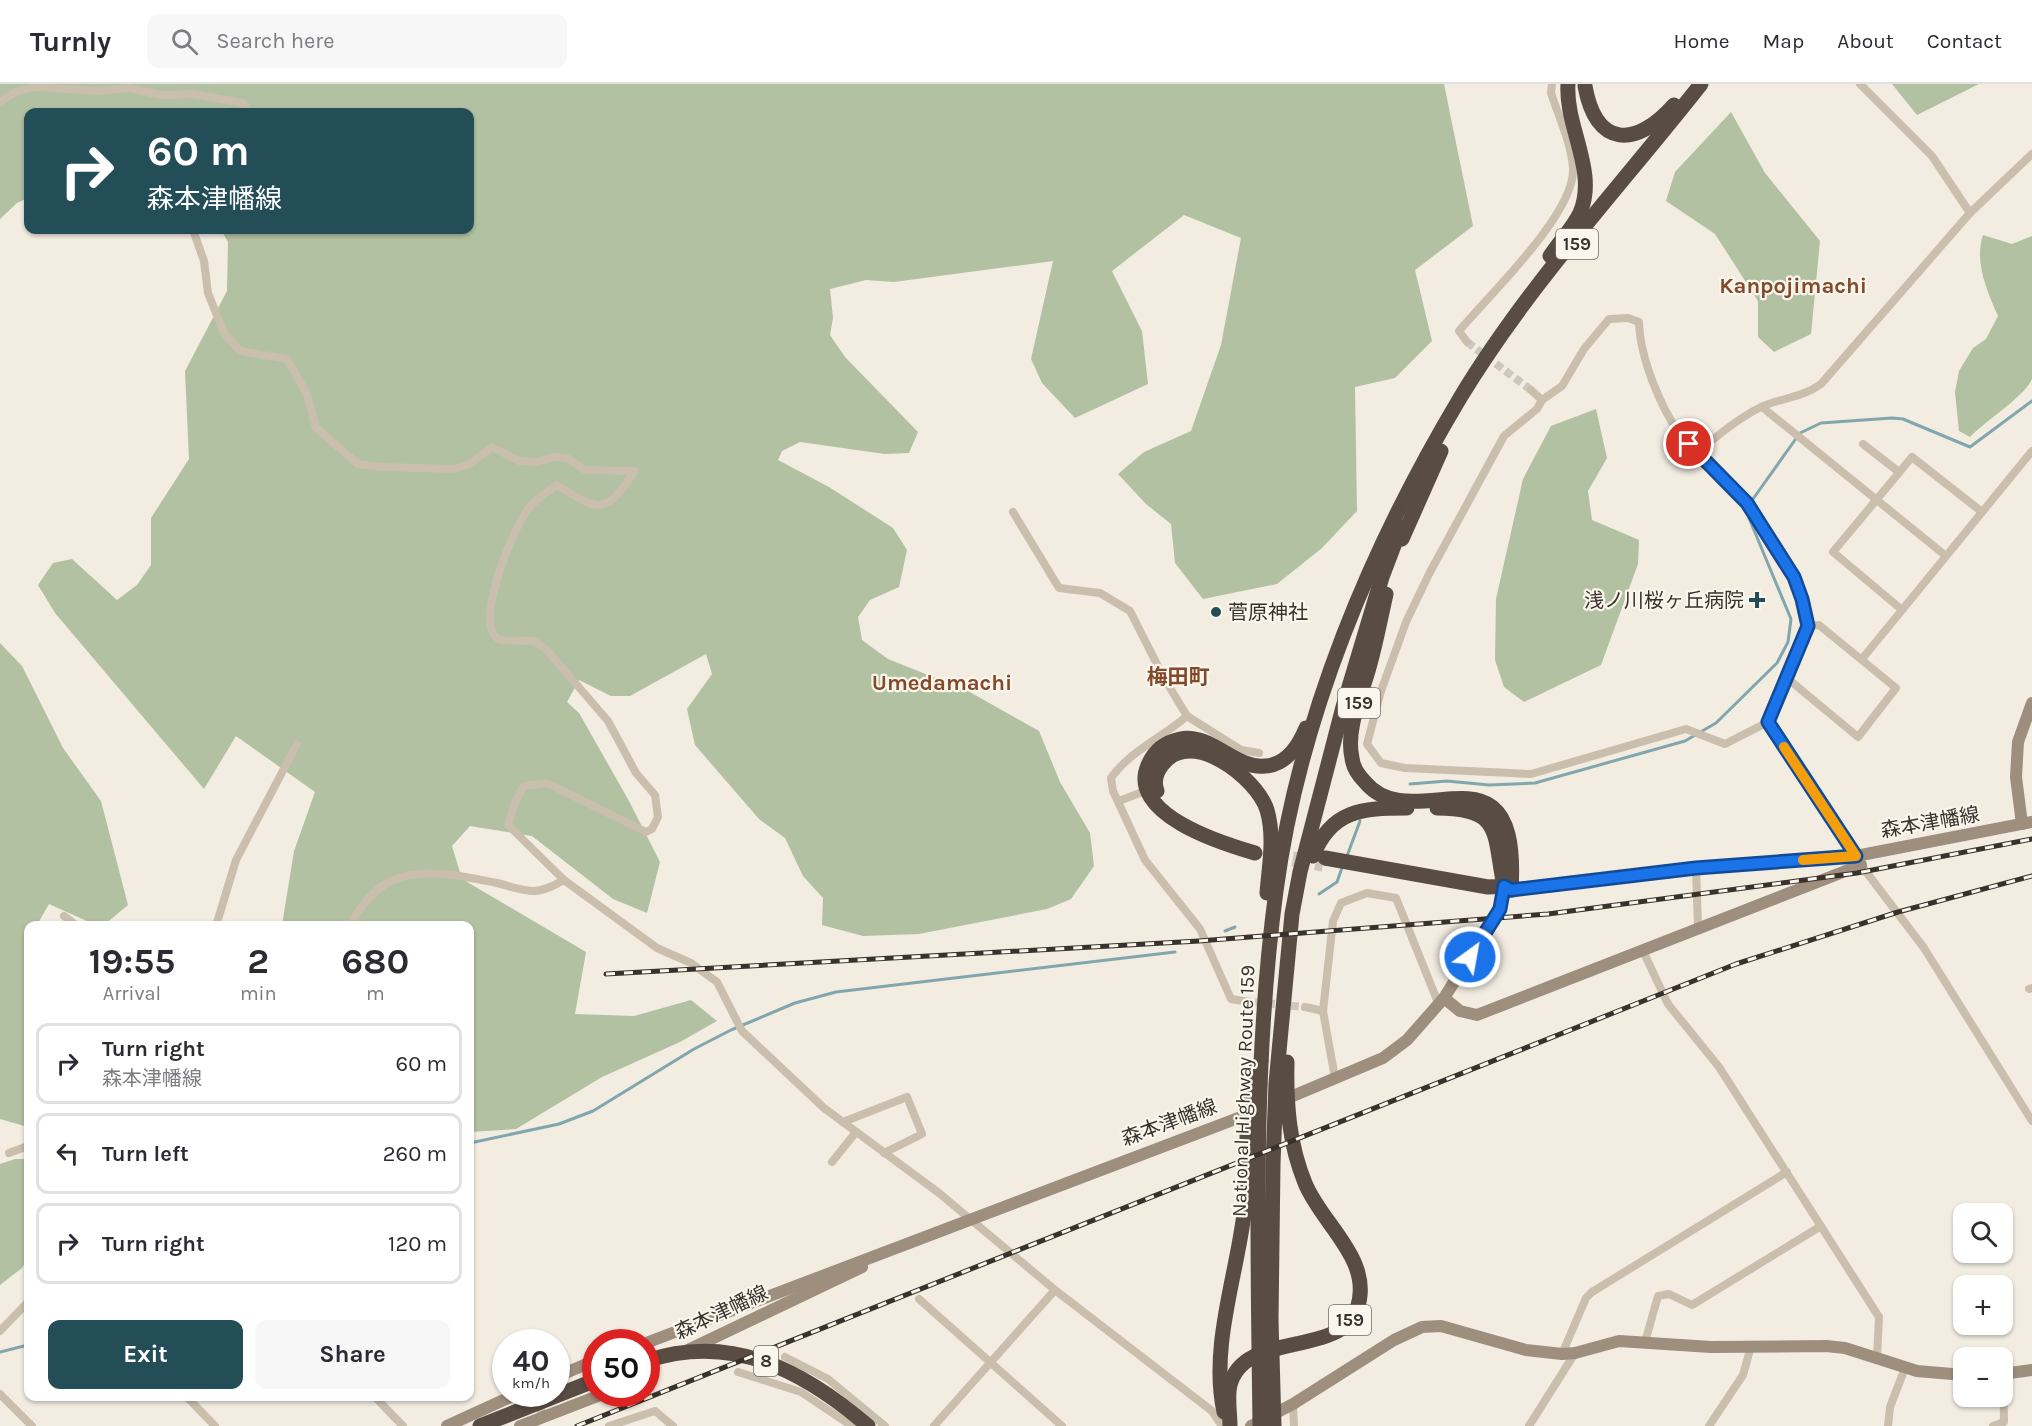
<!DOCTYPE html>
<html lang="en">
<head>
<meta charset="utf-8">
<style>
  :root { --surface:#fff; --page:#f7f7f7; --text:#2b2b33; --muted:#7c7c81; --line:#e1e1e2; --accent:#234e58 }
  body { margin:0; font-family:Karla,"Noto Sans JP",sans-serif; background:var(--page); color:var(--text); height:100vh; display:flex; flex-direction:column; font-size:22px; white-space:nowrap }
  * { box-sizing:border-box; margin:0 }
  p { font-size:20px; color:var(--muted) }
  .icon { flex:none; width:33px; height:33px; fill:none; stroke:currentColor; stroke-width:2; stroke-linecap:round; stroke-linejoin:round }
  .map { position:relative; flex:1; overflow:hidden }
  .panel { position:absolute; left:24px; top:837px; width:450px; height:480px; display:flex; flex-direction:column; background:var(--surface); border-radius:12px; box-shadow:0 2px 4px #0004 }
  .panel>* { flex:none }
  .hud { position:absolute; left:24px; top:24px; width:450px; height:126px; border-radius:12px; box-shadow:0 2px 4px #0004; background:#234e58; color:#fff; overflow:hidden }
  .buttons { position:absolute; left:1953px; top:1119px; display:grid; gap:12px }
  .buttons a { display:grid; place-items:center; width:60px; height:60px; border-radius:12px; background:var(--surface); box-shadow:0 2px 4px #0004; font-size:30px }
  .speed { position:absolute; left:492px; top:1245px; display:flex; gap:12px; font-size:30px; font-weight:700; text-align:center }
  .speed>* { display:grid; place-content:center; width:78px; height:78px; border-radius:50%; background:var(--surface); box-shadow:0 2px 4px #0004; line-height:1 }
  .speed small { font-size:15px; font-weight:400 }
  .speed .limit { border:9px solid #d22; background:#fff; color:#111 }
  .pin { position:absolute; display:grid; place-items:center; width:51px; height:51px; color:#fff; margin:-26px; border:3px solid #fff; border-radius:50%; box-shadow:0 2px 6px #0007 }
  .me { position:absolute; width:66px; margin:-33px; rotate:32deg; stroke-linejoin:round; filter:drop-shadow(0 0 4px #0008) }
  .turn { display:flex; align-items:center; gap:21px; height:126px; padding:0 24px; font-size:27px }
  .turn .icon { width:78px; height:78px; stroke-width:2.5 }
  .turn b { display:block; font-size:42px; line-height:51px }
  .eta { display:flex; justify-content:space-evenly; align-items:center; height:102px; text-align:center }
  .eta b { font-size:36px; font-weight:700; line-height:42px }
  .action { display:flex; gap:12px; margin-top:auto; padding:12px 24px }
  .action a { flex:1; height:69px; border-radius:12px; background:var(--accent); color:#fff; font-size:24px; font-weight:700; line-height:69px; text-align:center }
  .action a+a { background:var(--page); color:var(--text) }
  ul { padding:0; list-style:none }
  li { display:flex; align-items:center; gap:18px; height:81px; margin:0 12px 9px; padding:0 12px; border:3px solid var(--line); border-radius:12px }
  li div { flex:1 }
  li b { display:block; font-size:22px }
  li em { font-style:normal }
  header { display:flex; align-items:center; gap:36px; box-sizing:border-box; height:84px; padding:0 30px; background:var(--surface); border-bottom:2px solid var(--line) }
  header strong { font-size:28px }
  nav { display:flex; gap:33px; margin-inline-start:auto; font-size:21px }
  .search { width:420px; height:54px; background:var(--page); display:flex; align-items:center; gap:15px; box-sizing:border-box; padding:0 21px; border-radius:12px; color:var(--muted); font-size:22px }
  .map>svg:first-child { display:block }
  .green { fill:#b2c1a1 }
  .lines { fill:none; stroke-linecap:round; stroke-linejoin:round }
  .stream { stroke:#81a6ae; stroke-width:3 }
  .street-tunnel { stroke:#cdc7bd; stroke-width:8; stroke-dasharray:8 4; stroke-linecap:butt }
  .highway-tunnel { stroke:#cdc7bd; stroke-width:15; stroke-dasharray:15 8; stroke-linecap:butt }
  .street { stroke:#cabead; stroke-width:8 }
  .secondary { stroke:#9e8e7e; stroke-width:12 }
  .highway { stroke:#594d43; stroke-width:15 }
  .rail-casing { stroke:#39312b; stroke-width:5 }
  .rail { stroke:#faf6ed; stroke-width:3; stroke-dasharray:9; stroke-linecap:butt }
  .route-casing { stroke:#114b97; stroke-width:15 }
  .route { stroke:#1a73e8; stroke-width:10 }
  .slow { stroke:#f59e0b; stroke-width:10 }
  .poi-dot { fill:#234e58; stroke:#faf6ed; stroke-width:2 }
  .labels { text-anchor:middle; stroke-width:4.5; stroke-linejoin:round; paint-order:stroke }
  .shield { fill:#faf6ed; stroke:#736c65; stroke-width:1.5 }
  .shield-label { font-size:18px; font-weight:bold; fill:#39312b }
  .poi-label { font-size:20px; fill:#39312b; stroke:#faf6ed; text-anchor:end }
  .street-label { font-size:20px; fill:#39312b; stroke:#faf6ed }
  .neighbourhood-label { font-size:21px; font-weight:bold; fill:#834a29; stroke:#faf6ed }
  .quarter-label { font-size:22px; font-weight:bold; fill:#834a29; stroke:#faf6ed }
</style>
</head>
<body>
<header>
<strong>Turnly</strong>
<div class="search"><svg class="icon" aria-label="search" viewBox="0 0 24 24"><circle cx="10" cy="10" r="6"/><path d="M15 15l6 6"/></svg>Search here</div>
<nav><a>Home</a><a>Map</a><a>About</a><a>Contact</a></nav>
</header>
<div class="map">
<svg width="2032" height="1342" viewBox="0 0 2032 1342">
  <rect width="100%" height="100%" fill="#f2ece1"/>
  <!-- green -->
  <g class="green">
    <path d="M0,0H1444L1473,142L1415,186L1432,257L1395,294L1355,303L1357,427L1322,464L1277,500L1203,515L1175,479L1171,440L1146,420L1118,390L1144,368L1191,347L1221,261L1241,154L1184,131L1112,187L1142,247L1148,300L1075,334L1042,299L1031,275L1053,177L894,198L866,196L830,205L833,234L830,251L845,273L918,348L909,369L885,370L800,358L782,367L778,376L829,403L893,444L907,466L899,503L870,516L858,533L862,556L888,575L968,607L1039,647L1060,698L1090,749L1094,782L1071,815L1047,825L919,850L863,852L822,841L823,814L803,792L785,754L759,735L695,661L687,625L712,590L706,570L630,612H611L579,596L567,618L579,629L629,717L660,778L647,829L613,815L532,752L470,742L452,762L462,795L586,868L575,930L634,932L691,916L717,937L680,958L602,993L516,1045L470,1048V842L282,841L294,767L315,708L236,652L204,705L55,529L38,501L53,479L72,475L117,516L137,501L151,481V434L189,375L185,287L227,207L228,158L221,146H470V28H28V114L17,119L0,135Z"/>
    <path d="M1892,0H1979L1917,31Z"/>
    <path d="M1731,28L1765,89L1820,157L1811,250L1774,268L1758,253V217L1715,150L1666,117L1675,88Z"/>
    <path d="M1983,151L2012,160L2032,152V295C2026,311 1984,338 1970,353L1959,347L1955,308L1959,287L1973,264L1986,255L1998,232C1987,207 1974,178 1983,151Z"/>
    <path d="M1596,325L1607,374L1588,407L1592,436L1639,456L1638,480L1601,581L1524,618L1504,603L1495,576L1496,515L1523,395L1551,342Z"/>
    <path d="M0,559L22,582L63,664L101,717L128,821L104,841L98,842L49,820L37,841L28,842V858L24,866L28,870V1043L0,1035Z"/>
    <path d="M15,1075H28V1174L22,1184L0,1201V1080Z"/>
  </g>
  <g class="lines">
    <!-- stream -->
    <g class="stream">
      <path d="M1410,700L1447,697L1489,701L1535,699L1685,657L1716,639L1777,579L1788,558L1791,535L1749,434L1753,415L1800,349L1821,339L1892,334L1903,335L1970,363L2032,317"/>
      <path d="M1347,772L1360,737"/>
      <path d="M1319,810L1337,798L1343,781"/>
      <path d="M1225,847L1235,843"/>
      <path d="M470,1059L559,1040L593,1027L694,965L731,946L795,919L836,908L1175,868"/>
      <path d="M0,1268L28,1261"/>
    </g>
    <!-- street-tunnel -->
    <g class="street-tunnel">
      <path d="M1467,258L1531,306"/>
      <path d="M1243,917L1305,923"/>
    </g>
    <!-- highway-tunnel -->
    <path class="highway-tunnel" d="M1270,771L1323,780"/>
    <!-- street -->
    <g class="street">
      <path d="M1860,0L1932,72L1970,129"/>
      <path d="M0,18L15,8L34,3L100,7L129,4L160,11L193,10L243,19L248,28"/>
      <path d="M193,146L204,177L208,209L224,249L240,267L287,275L307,310L316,344L358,380L383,383L454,385L470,380L492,363L519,377L538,378L552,373L567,374L585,386L635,387"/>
      <path d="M1467,258L1459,247C1489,211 1576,129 1573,84C1571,59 1559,33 1551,9L1552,0"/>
      <path d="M1531,306L1542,316L1537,325L1504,352L1429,490L1406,538L1381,607L1367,660L1381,679L1405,684L1531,690L1686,645L1725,660L1768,638"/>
      <path d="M1542,316L1562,302L1584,265L1609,235L1628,234L1639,238C1640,273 1660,323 1681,352C1701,377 1728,396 1748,420C1769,445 1808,509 1808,542C1808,555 1775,621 1768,638"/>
      <path d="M1762,323L1946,472"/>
      <path d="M1863,360L1899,388"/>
      <path d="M1697,369C1717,352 1737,335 1761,323C1782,313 1800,315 1821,300L1970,129L2032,70"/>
      <path d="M635,387C606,430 600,429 557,401C547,408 536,415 528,425C513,445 480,526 493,549C494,552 497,554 500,556L534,557L546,565L608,637L636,689L655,711L658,733L652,745L646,748L547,699L524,702L515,718L508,741L564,796L657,864L691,879L717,898L742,947L824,1024L939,1109L1055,1206L1212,1327L1222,1342"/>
      <path d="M1013,428L1059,504L1100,509L1130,527L1164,594L1187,632L1241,666L1259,669"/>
      <path d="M1901,525L1833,468L1912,373L1982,428"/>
      <path d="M1862,575L2032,367"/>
      <path d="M1787,594L1858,653L1896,604L1819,541L1808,542"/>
      <path d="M1187,632C1163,653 1130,667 1111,694L1113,707L1145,776L1200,845L1231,915L1243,917"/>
      <path d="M1768,638L1861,781L1924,864L2032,1037"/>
      <path d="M1119,717L1150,705"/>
      <path d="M1696,784L1698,843"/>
      <path d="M64,832L77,842"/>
      <path d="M216,842L236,776L297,660"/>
      <path d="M350,842C383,774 435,787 497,799C509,802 522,807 534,807C544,807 555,801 564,796"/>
      <path d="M1643,867L1668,920L1719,983L1879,1233L1877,1273"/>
      <path d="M2029,905L2032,904"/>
      <path d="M1305,923L1323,927"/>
      <path d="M1335,994L1323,927L1333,837L1341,819L1367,809L1396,814L1439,921"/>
      <path d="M843,1038L907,1013L922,1050L884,1069"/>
      <path d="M9,1069L28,1062"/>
      <path d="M832,1078L856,1048"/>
      <path d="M919,1215L1062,1342"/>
      <path d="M0,1247L28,1218"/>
      <path d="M1645,1258L1658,1212L1669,1210L1692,1221L1821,1142"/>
      <path d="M1562,1270L1586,1214L1592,1208L1787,1088"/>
      <path d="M785,1273L828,1295L885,1342"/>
      <path d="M738,1288L801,1308L852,1342"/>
      <path d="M0,1310L32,1342"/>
      <path d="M525,1310L546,1332"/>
      <path d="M186,1312L215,1342"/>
      <path d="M374,1312L403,1342"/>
      <path d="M1293,1320L1294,1342"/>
      <path d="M609,1342L655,1327L673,1342"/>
      <path d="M934,1342L1055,1206"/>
      <path d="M1529,1342L1575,1269"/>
      <path d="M1709,1342L1743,1291L1751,1262"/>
      <path d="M1888,1342L1890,1323L1905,1284"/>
      <path d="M1993,1342L2004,1338L2003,1290"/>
    </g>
    <!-- secondary -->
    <g class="secondary">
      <path d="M2022,740L2016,693L2018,658L2032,619"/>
      <path d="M1505,810L1511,806L1696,784L1856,772L2032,738"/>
      <path d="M1444,914L1460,927L1477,931L1861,781"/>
      <path d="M1281,1017L1383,974L1407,956L1444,914L1500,825L1504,802"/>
      <path d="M646,1259L1254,1028"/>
      <path d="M686,1267L862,1183"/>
      <path d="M2002,1290L2032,1286"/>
      <path d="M556,1293L596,1276"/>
      <path d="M447,1342L517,1310"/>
      <path d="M520,1342L603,1310"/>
      <path d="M1251,1342L1293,1320L1394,1256L1422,1243L1441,1242L1526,1266L1562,1270L1575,1269L1619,1257L1711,1263L1826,1262L1845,1264L1917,1287L1964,1291"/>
    </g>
    <!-- highway -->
    <g class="highway">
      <path d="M1585,2C1596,64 1636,64 1674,21"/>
      <path d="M1550,172C1559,158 1573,144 1580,129C1598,87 1565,43 1568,0"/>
      <path d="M1402,455L1441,367"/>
      <path d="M1386,510C1381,532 1377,554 1371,576C1364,606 1345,643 1352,674C1353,683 1359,692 1365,698C1414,757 1521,647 1511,806"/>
      <path d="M1157,707C1153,697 1156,689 1162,681C1191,642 1257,694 1267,726C1275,753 1269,783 1267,809"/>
      <path d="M1255,769C1224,760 1124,730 1149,679C1155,666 1166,658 1180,655C1212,649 1234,685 1265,682C1286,681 1299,661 1306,644"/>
      <path d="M1313,772C1331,726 1362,724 1407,724"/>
      <path d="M1325,774L1488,803L1504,802C1493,749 1503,724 1437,724"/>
      <path d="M646,1277C732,1248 804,1287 868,1342"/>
      <path d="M1224,1328C1210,1264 1236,1194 1244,1130C1249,1089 1245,1048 1249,1007L1250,993L1261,977"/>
      <path d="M480,1342L596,1296"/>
      <path d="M1230,1342C1230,1329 1227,1313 1230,1301C1244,1246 1340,1274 1357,1225C1374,1176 1322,1141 1305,1099C1289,1060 1286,1020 1287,978"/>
      <path d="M1260,1342C1258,1164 1252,984 1276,807C1299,634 1371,463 1460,314C1528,201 1620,103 1701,0"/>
      <path d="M1274,1342L1271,1236L1273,1080L1276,999L1292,830L1300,788L1343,623L1382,493L1401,443"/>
    </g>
    <!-- rail casing -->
    <g class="rail-casing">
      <g id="rail">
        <path d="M606,890L1199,857L1548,830L1857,789L2032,755"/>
        <path d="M577,1342L1736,880L1898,828L2032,792"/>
      </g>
    </g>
    <!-- rail -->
    <use href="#rail" class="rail"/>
  </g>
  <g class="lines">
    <!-- route casing -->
    <g class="route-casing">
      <path id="route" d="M1470,873L1500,825L1504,802L1511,806L1696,784L1856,772L1768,638L1808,542L1802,515L1794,493L1747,419L1689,360"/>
    </g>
    <!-- route -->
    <use href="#route" class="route"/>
    <!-- slow -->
    <path class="slow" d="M1784,663L1856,772L1803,776"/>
  </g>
  <!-- markers -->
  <g class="poi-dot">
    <path d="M1754 507h6v6h6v6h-6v6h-6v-6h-6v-6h6z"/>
    <circle cx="1216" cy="528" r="6"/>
  </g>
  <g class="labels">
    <!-- shield labels -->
    <g class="shield">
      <rect x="1556" y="145" width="42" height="30" rx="4.5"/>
      <rect x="1338" y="604" width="42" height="30" rx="4.5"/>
      <rect x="1329" y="1221" width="42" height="30" rx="4.5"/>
      <rect x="754" y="1262" width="24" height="30" rx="4.5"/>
    </g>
    <g class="shield-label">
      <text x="1577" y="166">159</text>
      <text x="1359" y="625">159</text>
      <text x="1350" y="1242">159</text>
      <text x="766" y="1283">8</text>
    </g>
    <!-- poi labels -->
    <g class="poi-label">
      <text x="1744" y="523">浅ノ川桜ヶ丘病院</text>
      <text x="1228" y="535" text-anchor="start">菅原神社</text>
    </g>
    <!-- street labels -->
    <g class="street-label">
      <text transform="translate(1930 738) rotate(-10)" y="7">森本津幡線</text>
      <text transform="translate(1243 1007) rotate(-88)" y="7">National Highway Route 159</text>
      <text transform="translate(1169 1038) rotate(-20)" y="7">森本津幡線</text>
      <text transform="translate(721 1228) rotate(-25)" y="7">森本津幡線</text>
    </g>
    <!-- neighbourhood labels -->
    <g class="neighbourhood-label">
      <text x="1178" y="600">梅田町</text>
    </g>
    <!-- quarter labels -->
    <g class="quarter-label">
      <text x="1793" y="209">Kanpojimachi</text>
      <text x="942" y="606">Umedamachi</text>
    </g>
  </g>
</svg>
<div class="buttons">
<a><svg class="icon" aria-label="search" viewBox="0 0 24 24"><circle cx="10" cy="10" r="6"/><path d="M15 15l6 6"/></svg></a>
<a>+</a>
<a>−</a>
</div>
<div class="speed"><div>40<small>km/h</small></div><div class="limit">50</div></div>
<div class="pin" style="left:1689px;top:360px;background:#d93025"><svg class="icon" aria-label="arrive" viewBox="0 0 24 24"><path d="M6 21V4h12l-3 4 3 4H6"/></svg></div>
<svg class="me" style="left:1470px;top:873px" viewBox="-20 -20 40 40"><circle r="17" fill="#1a73e8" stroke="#fff" stroke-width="3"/><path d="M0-11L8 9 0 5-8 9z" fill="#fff"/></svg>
<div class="hud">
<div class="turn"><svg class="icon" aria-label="right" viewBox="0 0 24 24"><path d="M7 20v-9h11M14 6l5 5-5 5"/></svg><div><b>60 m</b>森本津幡線</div></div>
</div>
<section class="panel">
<div class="eta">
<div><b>19:55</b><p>Arrival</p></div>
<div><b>2</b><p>min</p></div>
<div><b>680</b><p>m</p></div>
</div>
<ul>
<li><svg class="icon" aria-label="right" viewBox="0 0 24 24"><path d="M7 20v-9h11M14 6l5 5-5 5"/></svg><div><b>Turn right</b><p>森本津幡線</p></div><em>60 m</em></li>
<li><svg class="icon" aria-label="left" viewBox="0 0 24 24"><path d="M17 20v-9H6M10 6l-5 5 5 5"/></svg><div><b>Turn left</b></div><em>260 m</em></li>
<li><svg class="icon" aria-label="right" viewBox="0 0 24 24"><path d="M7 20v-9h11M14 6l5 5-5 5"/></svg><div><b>Turn right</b></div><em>120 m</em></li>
</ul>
<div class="action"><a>Exit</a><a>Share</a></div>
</section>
</div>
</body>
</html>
